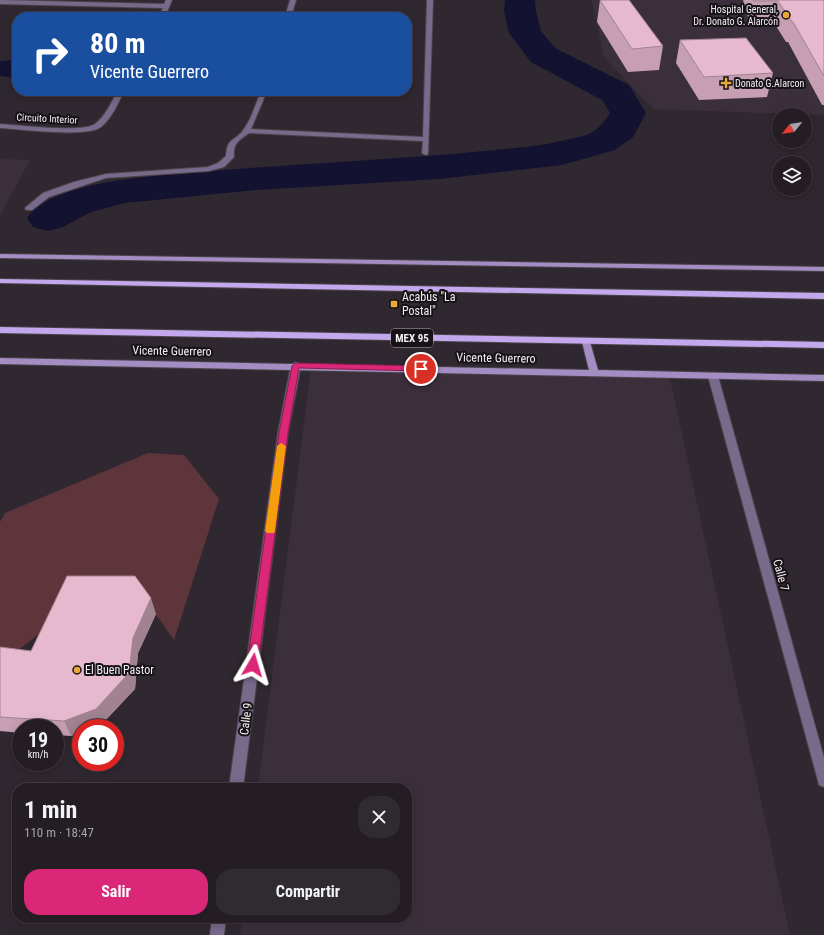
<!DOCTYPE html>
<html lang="es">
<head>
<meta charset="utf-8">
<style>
  :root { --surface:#241e24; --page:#302b31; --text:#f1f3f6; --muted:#a3a2a6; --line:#413c41; --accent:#db2777 }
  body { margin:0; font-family:"Roboto Condensed",sans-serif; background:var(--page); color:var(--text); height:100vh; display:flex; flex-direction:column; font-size:15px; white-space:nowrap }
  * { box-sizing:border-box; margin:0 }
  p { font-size:13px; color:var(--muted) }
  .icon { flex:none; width:22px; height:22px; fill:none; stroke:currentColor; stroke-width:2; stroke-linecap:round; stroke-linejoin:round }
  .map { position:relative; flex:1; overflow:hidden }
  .side { position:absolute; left:12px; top:783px; width:400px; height:140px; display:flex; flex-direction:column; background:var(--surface); border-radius:16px; box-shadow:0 2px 10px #0003,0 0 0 1px var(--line) }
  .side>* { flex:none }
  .guide { position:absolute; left:12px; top:12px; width:400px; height:84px; border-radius:16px; box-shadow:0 2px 10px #0003,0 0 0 1px var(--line); background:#1a4fa0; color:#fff; overflow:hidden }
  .needle { width:26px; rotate:240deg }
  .tools { position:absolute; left:772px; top:108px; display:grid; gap:8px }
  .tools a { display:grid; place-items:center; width:40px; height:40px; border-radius:50%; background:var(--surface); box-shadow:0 2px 10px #0003,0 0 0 1px var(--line); font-size:20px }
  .speed { position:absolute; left:12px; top:719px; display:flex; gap:8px; font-size:20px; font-weight:700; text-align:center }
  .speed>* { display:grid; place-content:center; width:52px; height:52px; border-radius:50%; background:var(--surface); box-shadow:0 2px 10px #0003,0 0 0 1px var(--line); line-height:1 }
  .speed small { font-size:10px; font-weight:400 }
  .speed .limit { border:6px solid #d22; background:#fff; color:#111 }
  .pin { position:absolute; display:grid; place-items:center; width:34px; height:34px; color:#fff; margin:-17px; border:2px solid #fff; border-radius:50%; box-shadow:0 1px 4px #0007 }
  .me { position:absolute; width:44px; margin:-22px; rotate:7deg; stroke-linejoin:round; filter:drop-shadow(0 0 3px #0008) }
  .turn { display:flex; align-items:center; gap:14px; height:84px; padding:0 12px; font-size:18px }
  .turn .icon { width:52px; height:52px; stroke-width:2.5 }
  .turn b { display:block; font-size:28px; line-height:34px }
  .round { display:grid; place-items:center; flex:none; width:42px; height:42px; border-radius:16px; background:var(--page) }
  .headline { display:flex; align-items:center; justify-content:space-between; height:68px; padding:0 12px }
  h1 { font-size:24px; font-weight:700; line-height:30px }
  .cta { display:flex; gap:8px; margin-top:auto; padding:8px 12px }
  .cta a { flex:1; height:46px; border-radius:16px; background:var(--accent); color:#fff; font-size:16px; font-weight:700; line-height:46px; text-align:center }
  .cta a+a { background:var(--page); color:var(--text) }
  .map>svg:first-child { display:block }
  .built { fill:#3b2f3c }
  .green { fill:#5d353b }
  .water { fill:#131231 }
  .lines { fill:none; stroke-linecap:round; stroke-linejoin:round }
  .river { fill:#131231; fill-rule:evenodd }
  .minor-casing { stroke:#4b444b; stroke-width:2 }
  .secondary-casing { stroke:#4b444b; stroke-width:2 }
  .primary-casing { stroke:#4b444b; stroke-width:2 }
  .minor { fill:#776a8b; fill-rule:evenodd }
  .secondary { fill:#a38dc2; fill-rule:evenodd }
  .primary { fill:#c4a8ed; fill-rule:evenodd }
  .wall { fill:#c69fb2 }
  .shaded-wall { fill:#a18291 }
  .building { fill:#e6b9cf; stroke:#a18291 }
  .route { fill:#db2777; stroke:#8e194d }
  .slow { fill:#f59e0b }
  .poi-dot { fill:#eaaa39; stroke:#161216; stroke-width:1.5 }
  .labels { text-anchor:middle; stroke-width:4; stroke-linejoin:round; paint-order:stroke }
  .far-poi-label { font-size:10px; fill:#f4eff4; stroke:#161216; text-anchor:end }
  .far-street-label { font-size:10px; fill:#f4eff4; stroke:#161216 }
  .shield { fill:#161216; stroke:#b1adb1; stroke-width:1 }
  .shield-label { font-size:11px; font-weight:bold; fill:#f4eff4 }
  .poi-label { font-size:12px; fill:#f4eff4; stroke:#161216; text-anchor:start }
  .street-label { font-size:12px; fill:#f4eff4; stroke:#161216 }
</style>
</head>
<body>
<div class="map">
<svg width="824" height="935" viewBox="0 0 824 935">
  <rect width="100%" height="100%" fill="#302830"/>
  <!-- built -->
  <g class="built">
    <path d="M592,0H824V115L653,109L604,57Z"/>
    <path d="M0,159L30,160L0,216Z"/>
    <path d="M311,368L670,378L790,935H240L242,918H407V788H258Z"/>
  </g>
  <!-- green -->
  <path class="green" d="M148,453L184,455L219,499L174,640L140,592L39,634L0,664V522L5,513Z"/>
  <!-- water -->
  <path class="water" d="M17,60V78L0,76V61Z"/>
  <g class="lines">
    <!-- river -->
    <path class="river" d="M505,0H535L536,11L541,31L555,48L629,85L646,113L633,137L615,150L562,165L439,179L256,190L125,203L91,212L63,227L48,231L33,227L27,218C50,184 139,177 178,174C280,164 382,161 484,151C514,148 545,146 574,138C579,137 584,136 589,134C598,129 605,122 610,113L602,100L531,62L509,33L504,11Z"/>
    <!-- minor casing -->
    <g class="minor-casing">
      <g id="minor">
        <path d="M0,0L164,4L166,0H172L165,17H159L163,8L0,4Z"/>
        <path d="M290,0H296L291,17H285Z"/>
        <path d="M427,0H433L428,154L426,155L422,153L423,141L249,133C238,141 233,143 234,157L224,167L209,171L106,178L49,197L32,210H26L25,208L43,193L74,182L106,174L208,167L218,163L226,156C227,136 236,142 244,129C252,118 256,103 261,91H267L251,129L423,137Z"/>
        <path d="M118,91H124C118,103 112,118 101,127C86,138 20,129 0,128V124C18,125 83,133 95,124C106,116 111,102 118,91Z"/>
        <path d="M296,362L301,365L288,433L243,788H229L278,433L291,365Z"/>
        <path d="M713,373L718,376L824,758V787L819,785L818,781L708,376Z"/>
        <path d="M212,918H226L224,935H210Z"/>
      </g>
    </g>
    <!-- secondary casing -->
    <g class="secondary-casing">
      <g id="secondary">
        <path d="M0,254L824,267V271L0,258Z"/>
        <path d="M586,339L590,342L598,370L824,375V381L0,364V358L589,370L582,342Z"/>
      </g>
    </g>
    <!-- primary casing -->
    <g class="primary-casing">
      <g id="primary">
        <path d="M0,279L824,293V299L0,283Z"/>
        <path d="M0,327L824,342V348L0,333Z"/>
      </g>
    </g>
    <!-- minor -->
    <use href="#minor" class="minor"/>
    <!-- secondary -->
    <use href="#secondary" class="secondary"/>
    <!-- primary -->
    <use href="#primary" class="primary"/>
  </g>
  <!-- wall -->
  <g class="wall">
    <path d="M600,0L663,46L659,70L628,72L597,22Z"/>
    <path d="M743,0H824V105H822L788,42H786L773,21H749Z"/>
    <path d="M680,40L773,73L767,97L699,100L676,63Z"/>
    <path d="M156,614L138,653L135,689L102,724L92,728H81V732L71,736L55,735V728H21V733L0,731V647L31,651Z"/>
  </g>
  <!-- shaded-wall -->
  <path class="shaded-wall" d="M151,598L156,614L138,653L135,689L102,724L92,728H81V732L71,736L64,721L133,638Z"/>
  <!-- building -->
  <g class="building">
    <path d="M600,0H629L663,46L632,49Z"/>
    <path d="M753,0H824V76L793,22H792L778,1H753Z"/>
    <path d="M746,38L773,73L704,77L680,40Z"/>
    <path d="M67,576H135L151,598L133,638L129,673L96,709L64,721L0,717V647L31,651Z"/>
  </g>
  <!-- route -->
  <path class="route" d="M296,363L421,366L425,369L421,371L299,368L288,433L258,665L257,668L253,669L249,668L247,665L279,433L292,366Z"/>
  <!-- slow -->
  <path class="slow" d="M281,443L286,446L275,531L274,533H267L265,531L277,446Z"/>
  <!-- markers -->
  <g class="poi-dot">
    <circle cx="786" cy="15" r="4"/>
    <path d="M724 77h4v4h4v4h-4v4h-4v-4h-4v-4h4z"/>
    <rect x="390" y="300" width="8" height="8" rx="2"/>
    <circle cx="77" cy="670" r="4"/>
  </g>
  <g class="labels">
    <!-- far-poi labels -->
    <g class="far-poi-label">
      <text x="778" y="13">Hospital General,<tspan x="778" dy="12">Dr. Donato G. Alarcón</tspan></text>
      <text x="735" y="87" text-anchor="start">Donato G.Alarcon</text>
    </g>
    <!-- far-street labels -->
    <g class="far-street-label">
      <text transform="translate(47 118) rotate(3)" y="4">Circuito Interior</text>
    </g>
    <!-- shield labels -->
    <rect class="shield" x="391" y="329" width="42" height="18" rx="3"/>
    <g class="shield-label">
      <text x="412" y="342">MEX 95</text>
    </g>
    <!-- poi labels -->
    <g class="poi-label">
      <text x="402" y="301">Acabús "La<tspan x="402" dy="14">Postal"</tspan></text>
      <text x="85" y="674">El Buen Pastor</text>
    </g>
    <!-- street labels -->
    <g class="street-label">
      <text transform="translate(172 351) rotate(1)" y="4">Vicente Guerrero</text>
      <text transform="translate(496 358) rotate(1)" y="4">Vicente Guerrero</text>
      <text transform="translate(781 575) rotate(75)" y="4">Calle 7</text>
      <text transform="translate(246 719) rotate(-83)" y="4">Calle 9</text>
    </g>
  </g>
</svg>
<div class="tools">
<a><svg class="needle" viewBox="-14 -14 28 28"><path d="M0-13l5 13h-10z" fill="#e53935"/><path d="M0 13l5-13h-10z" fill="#a3a2a6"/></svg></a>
<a><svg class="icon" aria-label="layers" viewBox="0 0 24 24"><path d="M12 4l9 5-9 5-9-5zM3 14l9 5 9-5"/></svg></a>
</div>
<div class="speed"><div>19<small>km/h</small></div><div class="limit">30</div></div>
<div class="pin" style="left:421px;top:369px;background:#d93025"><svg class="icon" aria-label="arrive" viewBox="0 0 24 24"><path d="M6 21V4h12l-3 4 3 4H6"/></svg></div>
<svg class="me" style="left:253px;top:665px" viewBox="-20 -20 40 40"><path d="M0-17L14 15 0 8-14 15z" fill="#db2777" stroke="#fff" stroke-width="4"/></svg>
<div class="guide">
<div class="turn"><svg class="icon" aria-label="right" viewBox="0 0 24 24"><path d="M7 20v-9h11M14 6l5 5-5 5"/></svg><div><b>80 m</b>Vicente Guerrero</div></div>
</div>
<section class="side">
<div class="headline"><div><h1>1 min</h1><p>110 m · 18:47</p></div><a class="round"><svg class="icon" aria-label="close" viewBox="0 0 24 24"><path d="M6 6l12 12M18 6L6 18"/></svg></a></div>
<div class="cta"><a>Salir</a><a>Compartir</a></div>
</section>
</div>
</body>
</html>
